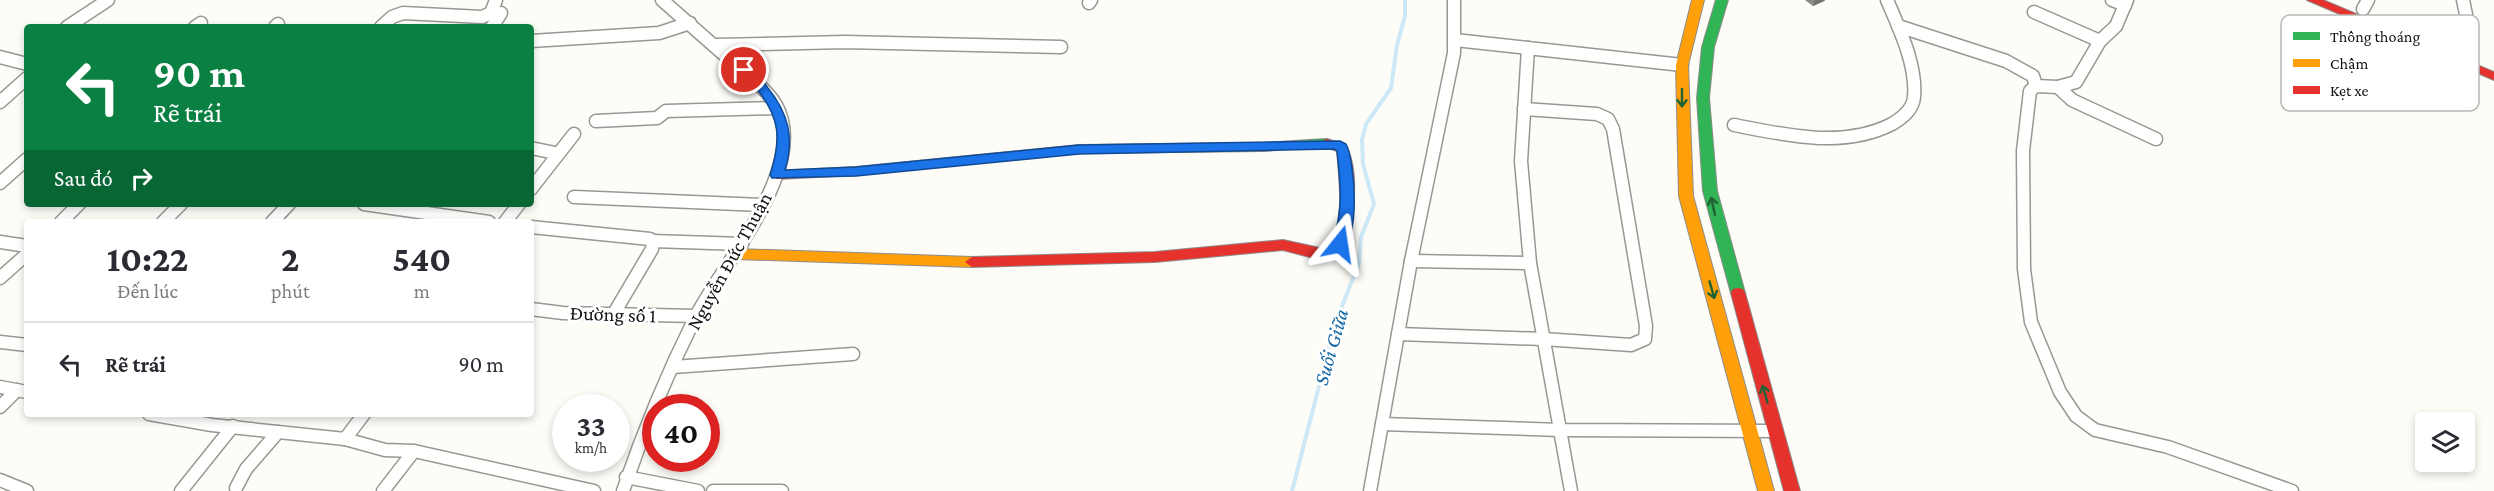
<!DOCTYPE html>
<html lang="vi">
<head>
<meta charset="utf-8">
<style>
  :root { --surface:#fff; --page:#f7f7f7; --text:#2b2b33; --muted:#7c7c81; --line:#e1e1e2 }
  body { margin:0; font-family:"Crimson Pro",serif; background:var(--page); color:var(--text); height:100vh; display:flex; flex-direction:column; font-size:22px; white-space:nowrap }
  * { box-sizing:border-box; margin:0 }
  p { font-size:20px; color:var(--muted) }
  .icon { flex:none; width:33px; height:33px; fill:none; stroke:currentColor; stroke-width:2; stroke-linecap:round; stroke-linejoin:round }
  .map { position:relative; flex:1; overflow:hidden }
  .drawer { position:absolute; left:24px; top:219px; width:510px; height:198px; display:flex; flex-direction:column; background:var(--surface); border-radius:6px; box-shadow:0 3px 9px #0003 }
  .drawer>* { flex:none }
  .banner { position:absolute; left:24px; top:24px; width:510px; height:183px; border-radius:6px; box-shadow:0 3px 9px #0003; background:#0b8043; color:#fff; overflow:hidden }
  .buttons { position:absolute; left:2415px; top:412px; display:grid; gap:12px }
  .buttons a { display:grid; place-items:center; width:60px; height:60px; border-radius:6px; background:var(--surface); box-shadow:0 3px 9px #0003; font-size:30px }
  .speed { position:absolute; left:552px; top:394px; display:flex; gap:12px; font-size:30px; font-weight:700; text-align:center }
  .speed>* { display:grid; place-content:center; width:78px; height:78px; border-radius:50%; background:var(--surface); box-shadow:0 3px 9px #0003; line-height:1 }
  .speed small { font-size:15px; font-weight:400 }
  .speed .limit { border:9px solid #d22; background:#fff; color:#111 }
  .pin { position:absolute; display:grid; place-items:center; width:51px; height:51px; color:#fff; margin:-26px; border:3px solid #fff; border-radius:50%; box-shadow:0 2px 6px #0007 }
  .me { position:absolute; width:66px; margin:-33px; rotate:15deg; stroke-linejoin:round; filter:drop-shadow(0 0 4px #0008) }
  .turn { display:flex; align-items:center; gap:21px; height:126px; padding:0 30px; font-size:27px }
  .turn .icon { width:78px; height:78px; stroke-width:2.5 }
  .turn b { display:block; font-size:42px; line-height:51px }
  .then { display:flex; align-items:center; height:57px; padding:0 30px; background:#0003; gap:12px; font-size:22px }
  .eta { display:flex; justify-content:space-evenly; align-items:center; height:102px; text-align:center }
  .eta b { font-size:36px; font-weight:700; line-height:42px }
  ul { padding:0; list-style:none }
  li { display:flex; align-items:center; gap:18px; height:84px; padding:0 30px; border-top:2px solid var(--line) }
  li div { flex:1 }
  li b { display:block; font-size:22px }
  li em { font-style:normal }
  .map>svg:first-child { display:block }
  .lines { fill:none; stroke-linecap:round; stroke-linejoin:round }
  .stream { stroke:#cde8f7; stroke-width:4 }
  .street-casing { stroke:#979795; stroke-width:15 }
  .fast-casing { stroke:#8e8d8b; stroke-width:2 }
  .slow-casing { stroke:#8e8d8b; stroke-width:2 }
  .jam-casing { stroke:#8e8d8b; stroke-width:2 }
  .street { stroke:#fffffe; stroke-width:12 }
  .fast { fill:#30b455; fill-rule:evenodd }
  .slow { fill:#ff9f0a; fill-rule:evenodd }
  .jam { fill:#e5322d; fill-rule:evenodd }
  .wall { fill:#8a8986 }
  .shaded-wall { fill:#716f6d }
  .oneway { stroke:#206233 }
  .route { fill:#1a73e8; stroke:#114b97; stroke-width:1.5 }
  .labels { text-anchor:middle; stroke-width:6; stroke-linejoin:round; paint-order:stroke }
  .street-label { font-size:20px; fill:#111; stroke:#fff }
  .water-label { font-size:21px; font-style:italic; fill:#1768a6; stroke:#fff }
  .key { fill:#fff; stroke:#b8b8b8; stroke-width:1.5 }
  .key-label { font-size:16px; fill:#111 }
</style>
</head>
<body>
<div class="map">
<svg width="2494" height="491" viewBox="0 0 2494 491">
  <rect width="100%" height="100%" fill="#fdfcf7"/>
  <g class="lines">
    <!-- stream -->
    <path class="stream" d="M1292,491L1335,324L1359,263L1361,237L1374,204L1363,164L1362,140L1366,124L1391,88L1397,45L1405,16V0"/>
    <!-- street casing -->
    <g class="street-casing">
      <g id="street">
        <path d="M2112,0L2125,5"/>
        <path d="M2127,0L2116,26L2100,41L2076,82L2058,87L2036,86L2030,91L2023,151L2024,269L2031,322L2060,392L2076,416L2095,430L2168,447L2292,491"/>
        <path d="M2463,0L2468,24L2469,53"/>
        <path d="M1089,3L1091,0"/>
        <path d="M2363,9L2368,0"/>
        <path d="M2034,12L2100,41"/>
        <path d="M1898,26L2006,61L2033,76L2036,86"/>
        <path d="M67,27L108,0"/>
        <path d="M195,27L201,23"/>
        <path d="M275,27L278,24"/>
        <path d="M381,27L392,17L403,13L482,17L491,13L496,0"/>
        <path d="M492,27L501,13"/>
        <path d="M1455,40L1682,65"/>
        <path d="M531,41L659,33L690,23"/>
        <path d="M716,45L845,42L1061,47"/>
        <path d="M1528,48L1521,161L1530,263L1571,491"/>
        <path d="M0,57L27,64"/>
        <path d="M2058,87L2072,100L2156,139"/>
        <path d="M0,102L27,78"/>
        <path d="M596,121L657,118L666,111L777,108"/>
        <path d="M1734,125C1785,135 1843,149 1892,124C1902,118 1913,110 1914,97C1917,65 1899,28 1887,0"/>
        <path d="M531,148L555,153L556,157L531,189"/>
        <path d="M556,157L574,134"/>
        <path d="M0,183L27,159"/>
        <path d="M574,197L762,205"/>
        <path d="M364,204L489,222"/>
        <path d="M61,222L79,204"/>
        <path d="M163,222L181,204"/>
        <path d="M272,222L289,204"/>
        <path d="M505,222L519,204"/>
        <path d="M531,227L650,239L653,243L652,249L613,315"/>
        <path d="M652,241L742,244"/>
        <path d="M0,242L27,246"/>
        <path d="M1411,261L1530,263"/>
        <path d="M0,278L27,254"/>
        <path d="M531,309L563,313L696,316"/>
        <path d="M1398,334L1543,339L1631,345L1645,339L1646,326L1613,129L1608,119L1597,114L1524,109"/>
        <path d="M0,342L27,345"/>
        <path d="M673,367L853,354"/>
        <path d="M0,387L27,392"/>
        <path d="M0,407L17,390"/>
        <path d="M149,414L212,425L345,439L385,450L414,451"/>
        <path d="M1382,424L1561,430L1776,431"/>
        <path d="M345,439L364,414"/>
        <path d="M626,477L698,491"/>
        <path d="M0,480L27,491"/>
        <path d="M236,488L246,469L278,432"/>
        <path d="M181,491L233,426"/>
        <path d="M383,491L414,451L594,491"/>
        <path d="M623,491C643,432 667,374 695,318C721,265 811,167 776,105C767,90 751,78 737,66C712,44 687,22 662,0"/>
        <path d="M713,491H782"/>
        <path d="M1370,491L1411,261L1454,53V0"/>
      </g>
    </g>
    <!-- fast casing -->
    <g class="fast-casing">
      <g id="fast">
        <path d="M1716,0H1728L1714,47L1709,98L1717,191L1745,293L1743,297H1733L1731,293L1703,191L1697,98L1702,47Z"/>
        <path d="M1326,139L1330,140L1332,143L1330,146L1264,151L1079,153L856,175L850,171L856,167L1079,145L1264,143Z"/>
      </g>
    </g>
    <!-- slow casing -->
    <g class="slow-casing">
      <g id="slow">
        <path d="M1692,0H1704L1688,65L1693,196L1774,491H1758L1679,196L1676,65Z"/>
        <path d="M737,249L972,257L979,262L972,267L737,259L730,254Z"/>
      </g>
    </g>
    <!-- jam casing -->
    <g class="jam-casing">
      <g id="jam">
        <path d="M2307,0H2323L2494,72V80Z"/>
        <path d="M1326,139L1345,144C1361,171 1354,232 1339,259L1321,260L1283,250L1155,262L972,267L965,262L972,257L1155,252L1283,240L1329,250C1345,219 1340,185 1337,151L1322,146L1320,143Z"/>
        <path d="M856,167L862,171L856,175L777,179L771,175L777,171Z"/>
        <path d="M1738,288L1743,289L1745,293L1800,491H1784L1731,293L1733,289Z"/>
      </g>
    </g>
    <!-- street -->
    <use href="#street" class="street"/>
    <!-- fast -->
    <use href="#fast" class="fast"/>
    <!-- slow -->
    <use href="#slow" class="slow"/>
    <!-- jam -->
    <use href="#jam" class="jam"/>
  </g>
  <!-- wall -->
  <path class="wall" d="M1805,0H1825L1824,1L1813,6Z"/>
  <!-- shaded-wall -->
  <path class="shaded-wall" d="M1815,0H1825L1824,1L1813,6Z"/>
  <!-- one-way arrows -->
  <defs><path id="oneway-shaft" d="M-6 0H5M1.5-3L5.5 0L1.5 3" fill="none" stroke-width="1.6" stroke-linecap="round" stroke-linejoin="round" transform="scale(1.5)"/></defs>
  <g class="oneway">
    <use href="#oneway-shaft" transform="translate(1682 98) rotate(90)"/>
    <use href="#oneway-shaft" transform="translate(1713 206) rotate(-102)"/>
    <use href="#oneway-shaft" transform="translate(1712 290) rotate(74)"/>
    <use href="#oneway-shaft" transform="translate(1765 394) rotate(-106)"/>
  </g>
  <!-- route -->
  <path class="route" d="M744,66C754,69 762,80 768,88C788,113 795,138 785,170L856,167L1079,145L1340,141L1346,144C1355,160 1361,243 1340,249L1333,244C1343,207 1341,189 1337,151L1334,149L1079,154L856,176L772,178L770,175C782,139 780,116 755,87C750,81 743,77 738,70Z"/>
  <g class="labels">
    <!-- street labels -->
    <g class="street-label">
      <text transform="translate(729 261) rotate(-61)" y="7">Nguyễn Đức Thuận</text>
      <text transform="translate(613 314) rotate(2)" y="7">Đường số 1</text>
    </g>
    <!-- water labels -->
    <g class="water-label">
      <text transform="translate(1331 347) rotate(-74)" y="7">Suối Giữa</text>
    </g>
  </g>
  <!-- legend -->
  <rect x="2281" y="15" width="198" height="96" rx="9" class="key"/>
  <rect x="2293" y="32" width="27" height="8" fill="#30b455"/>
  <rect x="2293" y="59" width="27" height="8" fill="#ff9f0a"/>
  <rect x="2293" y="86" width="27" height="8" fill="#e5322d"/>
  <g class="key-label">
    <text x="2330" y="42">Thông thoáng</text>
    <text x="2330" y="69">Chậm</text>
    <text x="2330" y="96">Kẹt xe</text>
  </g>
</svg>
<div class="buttons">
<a><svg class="icon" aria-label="layers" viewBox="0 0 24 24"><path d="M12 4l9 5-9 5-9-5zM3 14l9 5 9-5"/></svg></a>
</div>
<div class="speed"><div>33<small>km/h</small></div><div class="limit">40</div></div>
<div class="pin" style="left:744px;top:70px;background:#d93025"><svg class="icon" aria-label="arrive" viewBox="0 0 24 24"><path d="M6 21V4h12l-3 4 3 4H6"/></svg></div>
<svg class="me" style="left:1340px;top:244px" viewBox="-20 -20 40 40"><path d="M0-17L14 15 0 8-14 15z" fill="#1a73e8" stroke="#fff" stroke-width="4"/></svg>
<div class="banner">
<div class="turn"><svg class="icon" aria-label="left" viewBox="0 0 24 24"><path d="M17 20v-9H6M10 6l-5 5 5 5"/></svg><div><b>90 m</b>Rẽ trái</div></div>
<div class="then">Sau đó<svg class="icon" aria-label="right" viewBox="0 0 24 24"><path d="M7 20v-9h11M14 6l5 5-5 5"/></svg></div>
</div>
<section class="drawer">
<div class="eta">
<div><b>10:22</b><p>Đến lúc</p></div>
<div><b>2</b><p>phút</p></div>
<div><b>540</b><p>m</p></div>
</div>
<ul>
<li><svg class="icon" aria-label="left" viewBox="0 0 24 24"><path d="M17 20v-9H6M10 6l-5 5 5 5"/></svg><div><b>Rẽ trái</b></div><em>90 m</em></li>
</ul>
</section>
</div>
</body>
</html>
